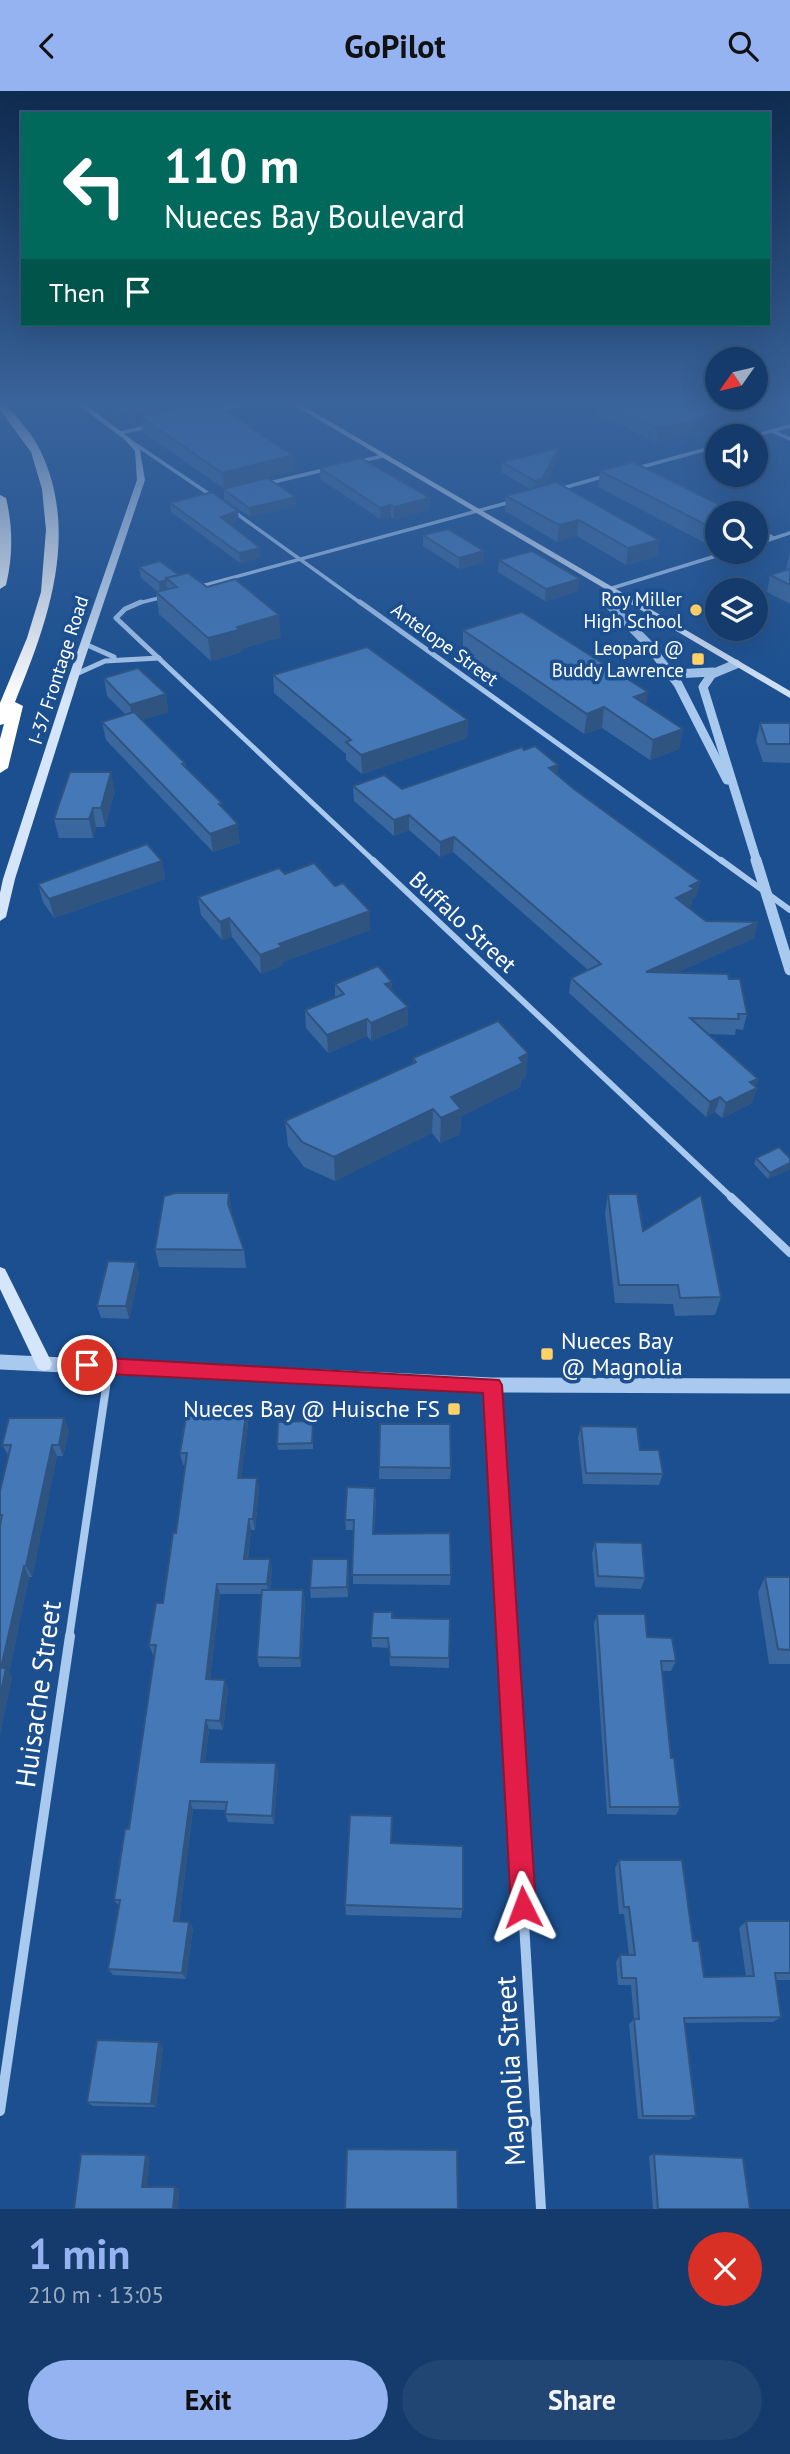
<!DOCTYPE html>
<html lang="en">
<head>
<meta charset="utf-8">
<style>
  :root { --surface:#143b6b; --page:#214673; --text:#f1f3f6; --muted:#9dadc1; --line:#33557e; --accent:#95b2f1 }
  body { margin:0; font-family:"PT Sans",sans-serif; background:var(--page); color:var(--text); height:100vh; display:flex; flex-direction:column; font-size:26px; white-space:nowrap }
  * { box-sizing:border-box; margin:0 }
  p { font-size:23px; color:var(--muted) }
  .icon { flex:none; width:38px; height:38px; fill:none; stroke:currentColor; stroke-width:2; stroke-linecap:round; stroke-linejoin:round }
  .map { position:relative; height:2118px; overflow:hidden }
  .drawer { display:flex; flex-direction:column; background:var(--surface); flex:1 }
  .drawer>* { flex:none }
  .hud { position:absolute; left:21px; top:21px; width:749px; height:214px; border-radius:0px; box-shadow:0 7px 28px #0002,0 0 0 2px var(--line); background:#00695c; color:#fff; overflow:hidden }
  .needle { width:46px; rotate:236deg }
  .tools { position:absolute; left:705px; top:256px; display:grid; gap:14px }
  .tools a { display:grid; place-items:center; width:63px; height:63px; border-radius:50%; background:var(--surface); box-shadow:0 7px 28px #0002,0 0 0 2px var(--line); font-size:35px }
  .pin { position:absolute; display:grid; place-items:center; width:60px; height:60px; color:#fff; margin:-30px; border:4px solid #fff; border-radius:50%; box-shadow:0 2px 7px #0007 }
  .me { position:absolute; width:77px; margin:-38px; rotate:357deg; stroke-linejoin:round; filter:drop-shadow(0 0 5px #0008) }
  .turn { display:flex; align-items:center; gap:24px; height:147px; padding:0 28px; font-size:32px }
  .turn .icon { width:91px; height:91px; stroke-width:2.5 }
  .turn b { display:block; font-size:49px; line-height:60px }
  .then { display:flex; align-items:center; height:66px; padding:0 28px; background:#0003; gap:14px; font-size:26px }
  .round { display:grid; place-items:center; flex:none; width:74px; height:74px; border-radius:37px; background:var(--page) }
  .overview { display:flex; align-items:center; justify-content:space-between; height:119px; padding:0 28px }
  h1 { font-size:42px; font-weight:700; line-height:52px; color:var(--accent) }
  .cta { display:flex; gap:14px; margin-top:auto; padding:14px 28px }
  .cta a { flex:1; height:80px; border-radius:42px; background:var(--accent); color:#111; font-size:28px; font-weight:700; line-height:80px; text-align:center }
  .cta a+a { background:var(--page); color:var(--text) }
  header { display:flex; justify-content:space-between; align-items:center; height:91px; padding:0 28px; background:var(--accent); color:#111; font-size:32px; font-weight:700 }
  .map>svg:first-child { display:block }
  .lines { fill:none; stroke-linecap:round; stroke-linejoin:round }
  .minor-far4 { stroke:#a9c9ee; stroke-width:3.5 }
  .minor-far3 { stroke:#a9c9ee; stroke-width:5 }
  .minor-far2 { stroke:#a9c9ee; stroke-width:6 }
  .minor-far1 { stroke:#a9c9ee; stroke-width:8 }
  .minor { stroke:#a9c9ee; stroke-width:10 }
  .tertiary-far3 { stroke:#a9c9ee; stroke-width:6 }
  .tertiary-far2 { stroke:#a9c9ee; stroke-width:9 }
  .tertiary-far1 { stroke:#a9c9ee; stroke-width:11 }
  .tertiary { stroke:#a9c9ee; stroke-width:15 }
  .secondary { fill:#d6e6fa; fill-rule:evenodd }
  .motorway { fill:#fff; fill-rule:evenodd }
  .wall { fill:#3a679d }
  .shaded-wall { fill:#305480 }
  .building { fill:#4478b7; stroke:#305480; stroke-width:2 }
  .route { fill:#e11d48; stroke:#92132f; stroke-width:2 }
  .poi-dot { fill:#ffd166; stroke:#1b4f8f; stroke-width:2.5 }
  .labels { text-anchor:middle; stroke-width:7; stroke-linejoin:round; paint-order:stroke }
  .far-poi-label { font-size:19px; fill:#fff; stroke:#1b4f8f; text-anchor:end }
  .far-street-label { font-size:19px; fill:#fff; stroke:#1b4f8f }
  .street-label { font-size:23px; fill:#fff; stroke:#1b4f8f }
  .poi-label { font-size:23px; fill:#fff; stroke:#1b4f8f; text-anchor:start }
  .near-street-label { font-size:28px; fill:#fff; stroke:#1b4f8f }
</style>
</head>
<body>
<header><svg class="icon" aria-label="back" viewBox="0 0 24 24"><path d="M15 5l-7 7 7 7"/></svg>GoPilot<svg class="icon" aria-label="search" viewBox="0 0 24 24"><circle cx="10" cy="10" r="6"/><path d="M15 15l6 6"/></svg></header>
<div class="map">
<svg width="790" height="2118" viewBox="0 0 790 2118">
  <rect width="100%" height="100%" fill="#1b4f8f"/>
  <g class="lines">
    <!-- minor-far4 -->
    <g class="minor-far4">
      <path d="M213,320L240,313"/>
      <path d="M772,340L790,348"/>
      <path d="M120,342L151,335"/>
      <path d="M754,345L790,335"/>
      <path d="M126,347L215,407"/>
      <path d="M357,371L383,365"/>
      <path d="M634,378L718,355"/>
      <path d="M265,393L328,378"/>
      <path d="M556,399L605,385"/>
      <path d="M233,420L362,513"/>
      <path d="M756,438L774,447"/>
      <path d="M756,453L790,442"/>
      <path d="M198,496L514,410"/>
      <path d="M609,498L732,460"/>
      <path d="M135,513L163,506"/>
    </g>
    <!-- minor-far3 -->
    <g class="minor-far3">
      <path d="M141,511L125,518L116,527L375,771"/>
      <path d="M360,511L723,771"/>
      <path d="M85,553L114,566"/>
      <path d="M74,584L105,570L159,567"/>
    </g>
    <!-- minor-far2 -->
    <g class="minor-far2">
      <path d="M373,769L733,1108"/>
      <path d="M721,769L790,819"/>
    </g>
    <!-- minor-far1 -->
    <g class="minor-far1">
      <path d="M731,1106L790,1162"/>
      <path d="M492,1295L507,1547"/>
      <path d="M69,1547L109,1276"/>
    </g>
    <!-- minor -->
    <g class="minor">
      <path d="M507,1545L541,2118"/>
      <path d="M0,2020L70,1545"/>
    </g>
    <!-- tertiary-far3 -->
    <path class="tertiary-far3" d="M608,513L609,498"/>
    <!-- tertiary-far2 -->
    <g class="tertiary-far2">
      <path d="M607,511L647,552L678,593L727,689"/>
      <path d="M736,573L712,583L703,596L757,771"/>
      <path d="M673,583L713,581"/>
    </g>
    <!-- tertiary-far1 -->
    <path class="tertiary-far1" d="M756,769L790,879"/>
    <!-- tertiary -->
    <path class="tertiary" d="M0,1271L492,1294L790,1295"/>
    <!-- secondary -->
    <g class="secondary">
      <path d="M77,313H85L128,346L140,359L145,389L79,585L15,788L6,826L0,830V802L3,788L69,585L137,389L135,360L124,348Z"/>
      <path d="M292,313H300L790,600V607Z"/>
      <path d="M0,1176L5,1178L50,1268L52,1273L50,1278L44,1280L38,1278L0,1198Z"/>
    </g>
    <!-- motorway -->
    <g class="motorway">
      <path d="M0,313H6C18,328 33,343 41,361C80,444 47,533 15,611L23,615L8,677L0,682V648L4,633L0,634V612L27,547L41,501L46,439L42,398L31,361L0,319Z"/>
      <path d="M0,404L6,407C13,436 13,465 6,494L0,498Z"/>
    </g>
  </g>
  <!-- wall -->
  <g class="wall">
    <path d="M106,313H212L252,335V337L294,379L226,397L296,406V415L250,426L224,408V398L143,341L142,332L134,334L128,330L127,322H117L116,315H107Z"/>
    <path d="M598,313H790L656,351L597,323Z"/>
    <path d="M559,367L544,395L659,449L657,465L626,474L577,445L557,451L505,420L506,405L530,398L501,381L502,371Z"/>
    <path d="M320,377L430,407L429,419L394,428L391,426L380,428L320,388Z"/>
    <path d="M600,380L736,422L718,454L713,456L598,396Z"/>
    <path d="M170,412L239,429L229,433L261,466L240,472L171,421Z"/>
    <path d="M423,444L484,471L459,478L423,455Z"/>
    <path d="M790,460V513L767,501L770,484L786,479Z"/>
    <path d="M499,469L578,500L545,510L498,481Z"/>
    <path d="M139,476L179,484L281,546L241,558V561L211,570L159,523L156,501H158L141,487Z"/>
    <path d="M463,539L646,614L683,638L679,658L650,669L602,637L584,643L463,559Z"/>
    <path d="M273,584L468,629L467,647L362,683L346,669V663L274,602Z"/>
    <path d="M104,587L166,603L168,621L142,629L185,672L186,677L222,717L240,752L213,761L106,649L102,631L126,624L107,605Z"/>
    <path d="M760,632H790V672L763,671L756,650Z"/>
    <path d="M557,684L574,698L700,790L696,806L693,807L691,814L687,815L706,830L754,847L676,882L729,888L747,923L743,939L736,938L735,944L708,943L758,988L755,996L757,997L752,1012L722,1027L715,1021L706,1026L569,902L571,887L588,879L453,761L440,766L409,739L394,745L354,710L353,695L402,698Z"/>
    <path d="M115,700L105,736H96L93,747H59L54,728Z"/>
    <path d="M162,770L165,788L54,827L43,811L38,793Z"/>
    <path d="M285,783L370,839L283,871V874L261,883L232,846L222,849L201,824L198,806Z"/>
    <path d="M335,893L392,901L408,934L371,950L367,945L328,962L306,937L305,919L335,907Z"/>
    <path d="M413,967L526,987L521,989L520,996L461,1025L460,1043L440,1052L432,1042L335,1090L304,1076L288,1055L285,1030L413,973Z"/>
    <path d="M756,1067H790V1078L768,1088L754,1073Z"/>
    <path d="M229,1102L232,1124L244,1159L246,1177L159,1176L155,1158Z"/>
    <path d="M608,1103L643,1140L721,1206L715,1224L675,1225L673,1213L615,1212L605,1122Z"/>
    <path d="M136,1171L139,1183L129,1228L101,1227L97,1215Z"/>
    <path d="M246,1321L248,1333L241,1387H257L259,1398L255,1439H251L248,1468H270L272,1478L270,1499H303L305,1510L301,1576H259L257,1566L262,1503H220L210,1588L225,1589L228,1598L223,1639L209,1638L205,1671L276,1672L278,1681L274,1733L228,1731L225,1723L226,1719L193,1718L179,1830L189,1831L193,1837L186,1888L113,1884L108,1878L119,1815L114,1809L129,1738L155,1564H153L149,1554L163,1512L176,1442L185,1374H183L180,1362Z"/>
    <path d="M380,1333L451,1377L450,1388H379Z"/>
    <path d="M581,1335L640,1359L663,1383L659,1394L583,1393L578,1347Z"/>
    <path d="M313,1336V1358L278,1359L277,1353Z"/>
    <path d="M69,1339L63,1365H57L32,1486H29L9,1581L12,1586L0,1643V1400L9,1365L2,1354Z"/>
    <path d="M376,1407L374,1443L451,1484L450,1494L353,1493V1439H346L345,1429Z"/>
    <path d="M595,1451L645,1487L641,1498L595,1496L592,1462Z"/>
    <path d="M349,1478L348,1506L311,1507L310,1497Z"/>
    <path d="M765,1486H790V1573H769L758,1501Z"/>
    <path d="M597,1523L676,1570L671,1580H662L671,1667L680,1716L676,1724L607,1723L594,1533Z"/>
    <path d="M392,1527L449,1567V1577L390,1575L389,1557L372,1556L371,1547Z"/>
    <path d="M392,1752L463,1818L461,1827L346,1824L345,1814Z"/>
    <path d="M619,1769L693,1850L704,1886H746L739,1837L746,1830H790V1889H776L781,1926L773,1931L684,1932L696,2025L689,2029L638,2028L629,1933L634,1928L631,1894H618L616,1871L620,1864H629L624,1823H619L615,1777Z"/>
    <path d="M159,1951L163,1956L156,2016L93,2015L87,2011Z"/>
    <path d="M654,2063L750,2118H653L649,2065Z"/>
  </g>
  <!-- shaded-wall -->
  <g class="shaded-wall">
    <path d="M169,313H197L141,326L142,332L134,334L132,322Z"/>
    <path d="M753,313H790V316L656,351L658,338Z"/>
    <path d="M559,357V367L541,399L534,400L535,390Z"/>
    <path d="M293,364L294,379L224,398L222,382Z"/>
    <path d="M296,406V415L250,426L249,417Z"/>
    <path d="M430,407L429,419L394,428V416Z"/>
    <path d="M391,414V426L380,428V417Z"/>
    <path d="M238,420L239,429L221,436V426Z"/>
    <path d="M579,429L577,445L557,451L559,434Z"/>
    <path d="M716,439H718V454L713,456Z"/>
    <path d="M659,449L657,465L626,474L628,457Z"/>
    <path d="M260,457L261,466L240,472L239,462Z"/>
    <path d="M484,460V471L459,478V467Z"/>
    <path d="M580,488L578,500L545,510L546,498Z"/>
    <path d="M166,489L168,500L160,502L159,491Z"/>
    <path d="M279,524L281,546L241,558V561L211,570L208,547L237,536Z"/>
    <path d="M648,601L645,621L634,606Z"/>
    <path d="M166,603L168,621L133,632L130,614Z"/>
    <path d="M604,616L602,637L584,643L587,623Z"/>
    <path d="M468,629L467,647L362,683L361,664Z"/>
    <path d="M683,638L679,658L650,669L653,649Z"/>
    <path d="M558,674L557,689L549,677Z"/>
    <path d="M111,681L115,700L105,736L101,717Z"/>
    <path d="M93,717L96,736L93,747L89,728Z"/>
    <path d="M409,724V739L394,745V729Z"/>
    <path d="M238,733L240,752L213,761L210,743Z"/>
    <path d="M454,746L453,761L440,766V751Z"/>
    <path d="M162,770L165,788L54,827L49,808Z"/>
    <path d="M700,790L696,806L693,807L691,814L673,822L676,807L690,795Z"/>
    <path d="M370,820V839L283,871V874L261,883L260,864L279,853Z"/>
    <path d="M229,827L232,846L222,849L220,831Z"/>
    <path d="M758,831L754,847L643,897L646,881Z"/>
    <path d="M392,891V908L385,893Z"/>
    <path d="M408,916V934L371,950V932Z"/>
    <path d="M367,928V945L328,962L327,944Z"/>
    <path d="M528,962L526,987L521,989L520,996L461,1025L460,1043L440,1052L441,1027L451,1006Z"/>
    <path d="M758,988L754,998L757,997L752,1012L722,1027L726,1012L750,991Z"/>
    <path d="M720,1006L715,1021L706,1026L710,1011Z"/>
    <path d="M433,1018L432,1042L335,1090L334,1066Z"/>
    <path d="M790,1072V1078L768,1088L770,1082Z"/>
    <path d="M229,1102L232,1121L231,1132L228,1113Z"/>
    <path d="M136,1171L139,1183L129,1228L126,1215Z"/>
    <path d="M246,1321L248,1333L240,1398L238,1387Z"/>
    <path d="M64,1327L69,1339L63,1365L59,1354Z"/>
    <path d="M52,1354L57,1365L32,1486L26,1475Z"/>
    <path d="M257,1387L259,1398L255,1439L253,1428Z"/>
    <path d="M249,1428L251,1439L246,1478L244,1468Z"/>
    <path d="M270,1468L272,1478L269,1504L267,1493Z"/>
    <path d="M348,1468L349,1478L348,1506L347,1496Z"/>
    <path d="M24,1475L29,1486L9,1581L12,1586L0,1643V1606L1,1577Z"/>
    <path d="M217,1493L220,1503L209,1597L206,1588Z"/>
    <path d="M303,1499L305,1510L301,1576L300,1567Z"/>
    <path d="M225,1589L228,1598L223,1639L220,1630Z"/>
    <path d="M206,1629L209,1638L204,1680L201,1671Z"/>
    <path d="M276,1672L278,1681L274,1733L272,1725Z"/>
    <path d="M190,1710L193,1718L178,1836L174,1830Z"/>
    <path d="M189,1831L193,1837L186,1888L182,1882Z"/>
    <path d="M159,1951L163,1956L156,2016L151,2013Z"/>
    <path d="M146,2064L150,2066L147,2098L142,2096Z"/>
    <path d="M175,2096L180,2098L178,2118H173Z"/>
  </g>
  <!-- building -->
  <g class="building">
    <path d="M128,313H169L132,322L126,318Z"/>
    <path d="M195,313H212L252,335L249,336L293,364L222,382L141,326Z"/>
    <path d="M605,313H753L658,338Z"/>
    <path d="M559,357L542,388L535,390L502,371Z"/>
    <path d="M361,367L430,407L394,416L391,414L380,417L320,377Z"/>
    <path d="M633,371L736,422H718V439H716L600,380Z"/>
    <path d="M267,387L296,406L249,417L223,398Z"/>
    <path d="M556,391L659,449L628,457L579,429L559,434L506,405Z"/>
    <path d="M212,401L238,420L221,426L260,457L239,462L170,412Z"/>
    <path d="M448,438L484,460L459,467L423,444Z"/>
    <path d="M532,460L580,488L546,498L499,469Z"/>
    <path d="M160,470L179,484L166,487L167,489L159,491L139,476Z"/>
    <path d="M790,478V494L770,484Z"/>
    <path d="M188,482L207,496L235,488L279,524L237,536L239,539L208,547L156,501L177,496L166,487Z"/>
    <path d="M522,521L648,601L634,606L683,638L653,649L604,616L587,623L463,539Z"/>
    <path d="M367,556L468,629L361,664L346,651L351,649L273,584Z"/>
    <path d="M138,577L166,603L130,614L104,587Z"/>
    <path d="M134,621L185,672L182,673L222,712L219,713L238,733L210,743L102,631Z"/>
    <path d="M760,632H790V653H767Z"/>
    <path d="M535,655L558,674L549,677L574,698L700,790L690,795L695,798L676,807L706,830L758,831L646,881L728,883L729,888H740L747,923H738L739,928L690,927L758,988L750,991L757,997L726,1012L720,1006L710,1011L571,887L601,873L454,746L440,751L409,724L394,729L353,695L384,684L402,698L522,656L524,659Z"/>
    <path d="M70,681H111L101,717H93L89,728H54Z"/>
    <path d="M147,753L162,770L49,808L38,793Z"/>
    <path d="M314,772L335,795L343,792L370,820L279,853L282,856L260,864L229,827L220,831L198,806L279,777L285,783Z"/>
    <path d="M378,875L392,891L385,893L408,916L371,932L367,928L327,944L305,919L344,903L335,893Z"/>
    <path d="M498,930L528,962L519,967L523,972L451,1006L461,1018L441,1027L433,1018L334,1066L302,1051L285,1030L416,971L413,967Z"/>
    <path d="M779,1056L790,1067V1072L770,1082L756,1067Z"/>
    <path d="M176,1102H229L228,1113L244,1159L155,1158L164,1105Z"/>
    <path d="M608,1103H637L643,1140L701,1104L721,1206L680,1207L678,1194H619Z"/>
    <path d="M108,1170L136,1171L126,1215H97Z"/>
    <path d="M187,1320L246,1321L238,1387H257L253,1428H249L244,1468H270L267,1493H217L206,1588L225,1589L220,1630L206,1629L201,1671L276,1672L272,1725L225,1723L227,1711L190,1710L174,1830L189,1831L182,1882L108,1878L120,1809H114L125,1738H129L156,1554H149L156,1512H163L173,1442H176L187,1362H180Z"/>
    <path d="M9,1327H64L59,1354H52L26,1475H24L1,1577H6L0,1606V1435L2,1424H0V1400L11,1354H2Z"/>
    <path d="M313,1330L312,1352L277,1353L278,1331Z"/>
    <path d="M380,1333H450L451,1377L379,1376Z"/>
    <path d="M581,1335L637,1336L640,1359H659L663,1383L586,1382Z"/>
    <path d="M347,1396L375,1397L373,1443L450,1442L451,1484H352L354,1429H345Z"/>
    <path d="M595,1451L642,1452L645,1487L598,1485Z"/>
    <path d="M312,1468H348L347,1496L310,1497Z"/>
    <path d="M765,1486H790V1559L778,1558Z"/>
    <path d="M262,1499H303L300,1567L257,1566Z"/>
    <path d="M373,1521H392V1527L450,1528L449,1567L390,1566L388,1547H371Z"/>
    <path d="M597,1523H645L647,1546L672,1547L676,1570H661L671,1667H674L680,1716H610Z"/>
    <path d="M350,1724L392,1725L391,1752L463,1755V1818L345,1814Z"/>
    <path d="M619,1769H682L693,1850H699L704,1886L754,1885L746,1830H790V1882H775L781,1926L684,1927L696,2025H643L634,1928H639L636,1887H622L620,1864H635L629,1816H624Z"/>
    <path d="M97,1949L159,1951L151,2013L87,2011Z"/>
    <path d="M347,2058L457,2059L458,2118H345Z"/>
    <path d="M81,2063L146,2064L142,2096H175L173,2118H74Z"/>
    <path d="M654,2063L743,2067L750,2118H658Z"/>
  </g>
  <!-- sky -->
  <linearGradient id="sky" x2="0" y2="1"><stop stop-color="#0f2b4f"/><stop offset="0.51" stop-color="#39639b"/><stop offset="1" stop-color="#39639b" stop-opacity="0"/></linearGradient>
  <rect width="790" height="610" fill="url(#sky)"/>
  <!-- route -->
  <path class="route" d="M87,1266L499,1289L502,1294L536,1816L532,1825L523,1828L515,1825L511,1816L483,1302L87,1282L81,1280L78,1274L81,1269Z"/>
  <!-- markers -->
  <g class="poi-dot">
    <circle cx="696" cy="519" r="7"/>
    <rect x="691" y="561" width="14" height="14" rx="3.5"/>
    <rect x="540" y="1256" width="14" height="14" rx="3.5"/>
    <rect x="447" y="1311" width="14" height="14" rx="3.5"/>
  </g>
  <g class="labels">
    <!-- far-poi labels -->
    <g class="far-poi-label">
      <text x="682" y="515">Roy Miller<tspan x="682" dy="22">High School</tspan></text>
      <text x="684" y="564">Leopard @<tspan x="684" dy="22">Buddy Lawrence</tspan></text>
    </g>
    <!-- far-street labels -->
    <g class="far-street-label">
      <text transform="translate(445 553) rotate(36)" y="7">Antelope Street</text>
      <text transform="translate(58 579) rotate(-72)" y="7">I-37 Frontage Road</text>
    </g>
    <!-- street labels -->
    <g class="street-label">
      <text transform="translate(463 831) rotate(43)" y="8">Buffalo Street</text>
    </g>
    <!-- poi labels -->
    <g class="poi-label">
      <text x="561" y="1258">Nueces Bay<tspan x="561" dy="26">@ Magnolia</tspan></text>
      <text x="440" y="1326" text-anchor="end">Nueces Bay @ Huische FS</text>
    </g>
    <!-- near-street labels -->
    <g class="near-street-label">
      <text transform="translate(38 1603) rotate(-82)" y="10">Huisache Street</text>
      <text transform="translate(510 1980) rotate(-93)" y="10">Magnolia Street</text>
    </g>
  </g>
</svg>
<div class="tools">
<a><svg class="needle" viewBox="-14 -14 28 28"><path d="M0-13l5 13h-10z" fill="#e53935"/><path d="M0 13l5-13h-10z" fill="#9dadc1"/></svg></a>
<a><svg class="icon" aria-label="sound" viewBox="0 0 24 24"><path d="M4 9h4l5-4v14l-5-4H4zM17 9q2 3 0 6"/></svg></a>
<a><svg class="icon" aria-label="search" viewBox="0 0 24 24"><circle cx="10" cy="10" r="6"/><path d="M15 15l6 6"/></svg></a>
<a><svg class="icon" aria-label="layers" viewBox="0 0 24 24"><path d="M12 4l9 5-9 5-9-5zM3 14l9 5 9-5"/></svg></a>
</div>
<div class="pin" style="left:87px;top:1274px;background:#d93025"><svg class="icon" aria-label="arrive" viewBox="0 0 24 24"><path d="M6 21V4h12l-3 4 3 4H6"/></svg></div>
<svg class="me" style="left:523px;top:1816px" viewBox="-20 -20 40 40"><path d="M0-17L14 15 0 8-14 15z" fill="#e11d48" stroke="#fff" stroke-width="4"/></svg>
<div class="hud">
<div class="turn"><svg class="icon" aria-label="left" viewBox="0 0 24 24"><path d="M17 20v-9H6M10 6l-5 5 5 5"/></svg><div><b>110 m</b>Nueces Bay Boulevard</div></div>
<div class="then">Then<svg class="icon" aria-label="arrive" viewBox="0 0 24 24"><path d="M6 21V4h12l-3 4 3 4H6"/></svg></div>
</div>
</div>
<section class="drawer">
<div class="overview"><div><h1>1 min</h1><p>210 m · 13:05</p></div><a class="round" style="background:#d93025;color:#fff"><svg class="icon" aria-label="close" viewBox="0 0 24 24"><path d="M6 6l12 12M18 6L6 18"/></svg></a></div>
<div class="cta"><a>Exit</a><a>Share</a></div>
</section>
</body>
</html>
